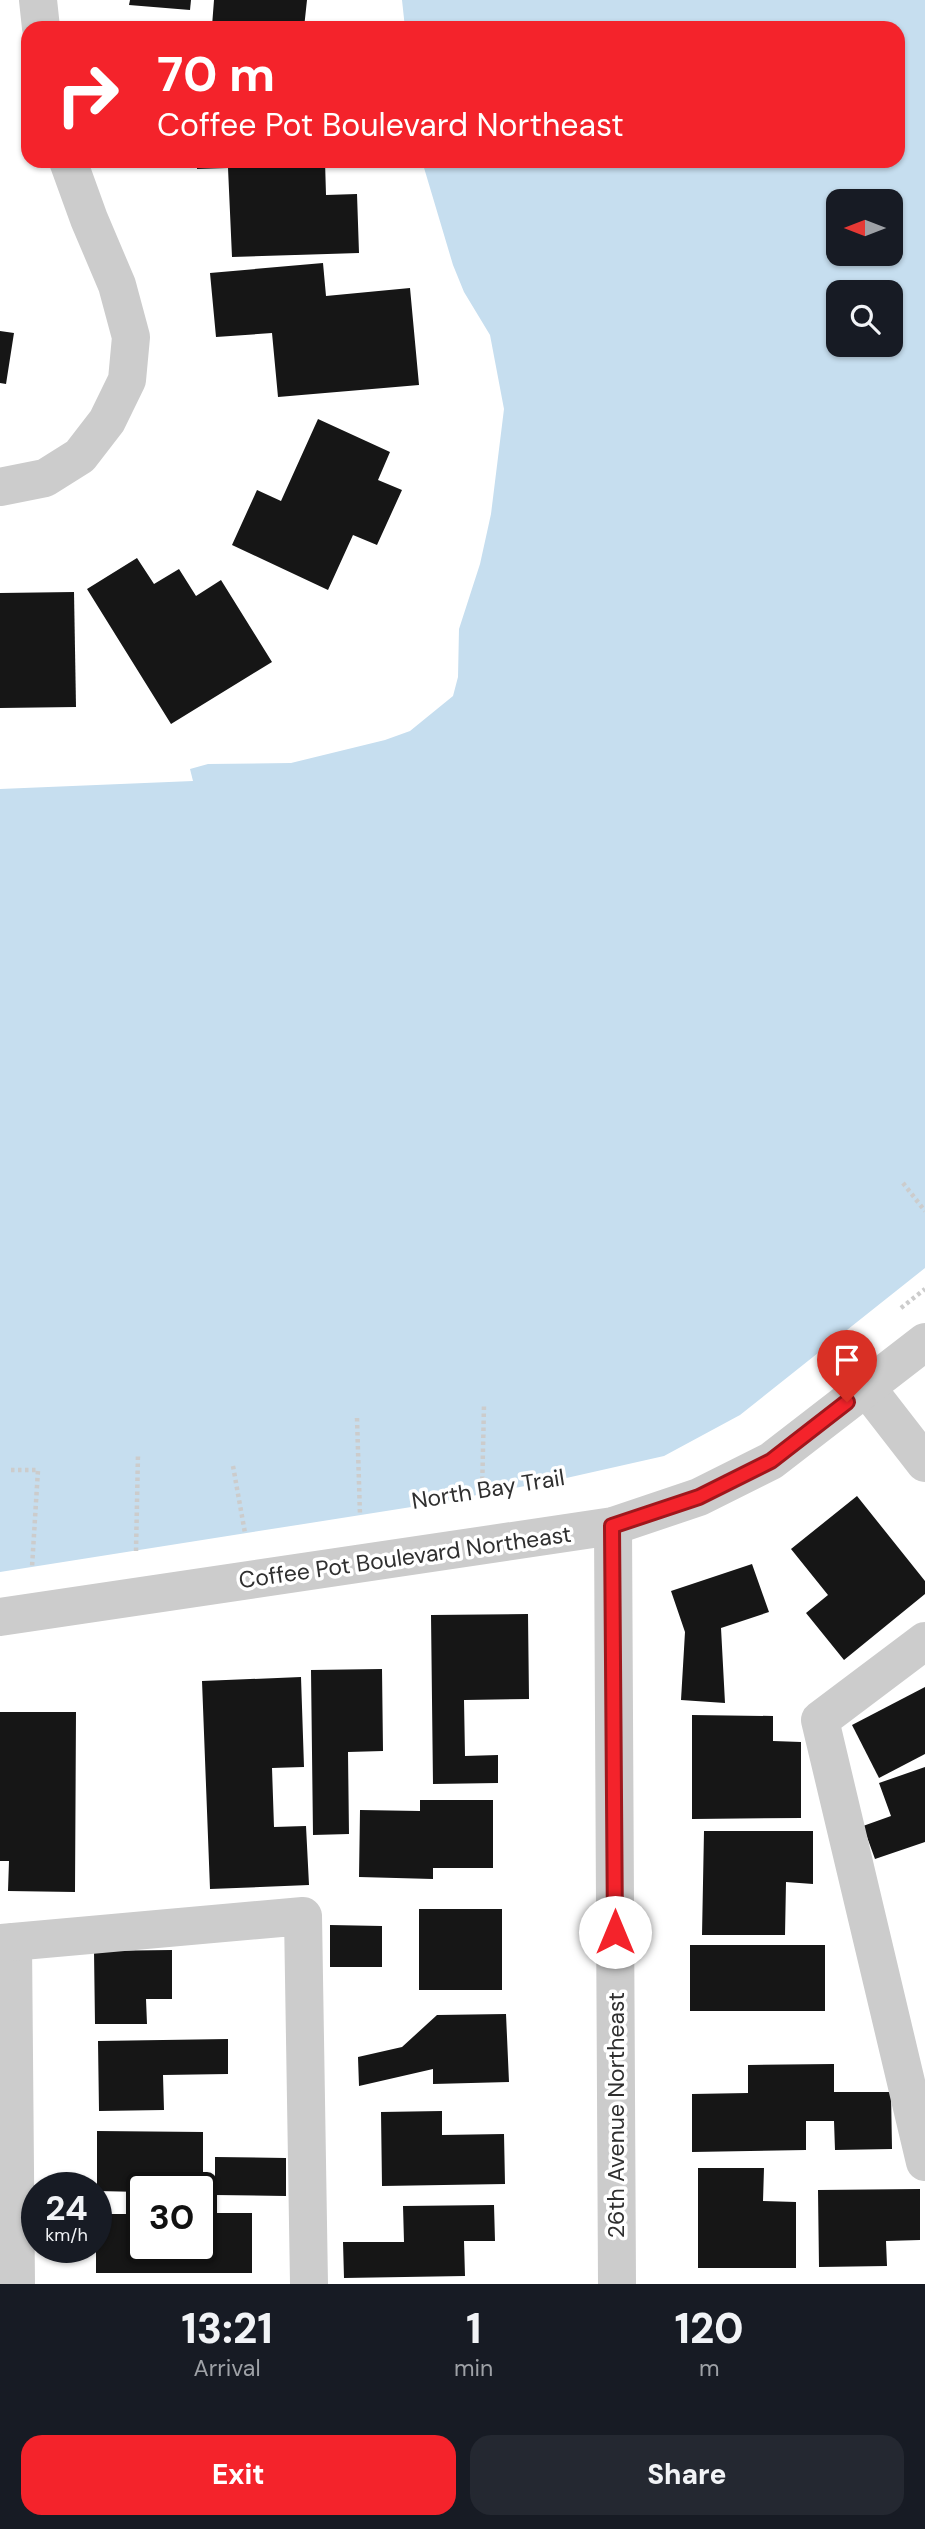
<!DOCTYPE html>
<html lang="en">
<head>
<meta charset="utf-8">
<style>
  :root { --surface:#171b24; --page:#242831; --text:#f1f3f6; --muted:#9ea1a6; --accent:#f4232b }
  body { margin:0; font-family:"DM Sans",sans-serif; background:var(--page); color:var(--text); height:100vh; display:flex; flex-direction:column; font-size:26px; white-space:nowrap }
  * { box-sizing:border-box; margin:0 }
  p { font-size:23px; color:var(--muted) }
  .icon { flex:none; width:38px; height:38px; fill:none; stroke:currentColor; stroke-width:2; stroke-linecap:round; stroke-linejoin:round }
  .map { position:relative; height:2284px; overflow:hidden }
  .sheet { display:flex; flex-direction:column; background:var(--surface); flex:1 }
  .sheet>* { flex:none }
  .top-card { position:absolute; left:21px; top:21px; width:884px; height:147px; border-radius:21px; box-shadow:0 2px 5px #0004; background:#f4232b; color:#fff; overflow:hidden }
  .needle { width:46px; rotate:270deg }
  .fabs { position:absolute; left:826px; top:189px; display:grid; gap:14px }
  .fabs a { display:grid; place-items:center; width:77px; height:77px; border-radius:14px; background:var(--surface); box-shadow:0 2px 5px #0004; font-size:35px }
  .speed { position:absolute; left:21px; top:2172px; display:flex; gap:14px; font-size:35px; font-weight:700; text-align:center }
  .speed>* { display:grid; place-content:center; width:91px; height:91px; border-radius:50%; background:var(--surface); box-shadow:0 2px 5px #0004; line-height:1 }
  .speed small { font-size:18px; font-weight:400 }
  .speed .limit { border:4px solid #111; border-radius:10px; background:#fff; color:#111 }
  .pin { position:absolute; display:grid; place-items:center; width:60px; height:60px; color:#fff; margin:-72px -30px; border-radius:50% 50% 50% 0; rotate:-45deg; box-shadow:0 0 7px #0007 }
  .pin .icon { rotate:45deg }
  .me { position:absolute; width:77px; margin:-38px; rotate:0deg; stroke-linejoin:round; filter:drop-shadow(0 0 5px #0008) }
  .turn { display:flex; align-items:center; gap:24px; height:147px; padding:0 21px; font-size:32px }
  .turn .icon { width:91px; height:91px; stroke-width:2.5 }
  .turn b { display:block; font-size:49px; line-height:60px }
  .eta { display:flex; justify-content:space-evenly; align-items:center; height:119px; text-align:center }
  .eta b { font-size:42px; font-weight:800; line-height:49px }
  .action { display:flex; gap:14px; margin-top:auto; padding:14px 21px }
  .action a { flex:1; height:80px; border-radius:21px; background:var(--accent); color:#fff; font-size:28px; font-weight:800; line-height:80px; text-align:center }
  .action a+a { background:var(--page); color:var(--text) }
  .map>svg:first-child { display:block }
  .water { fill:#c6deef; fill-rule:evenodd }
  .building { fill:#161616 }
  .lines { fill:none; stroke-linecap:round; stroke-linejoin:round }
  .path { stroke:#ccc; stroke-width:4.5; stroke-dasharray:3.5 3.5; stroke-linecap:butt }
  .minor { stroke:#ccc; stroke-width:38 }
  .route-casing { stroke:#9f171c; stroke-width:18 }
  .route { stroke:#f4232b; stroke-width:12 }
  .labels { text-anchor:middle; stroke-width:7; stroke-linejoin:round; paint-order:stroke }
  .street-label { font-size:23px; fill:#2f2f2f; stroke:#fff }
</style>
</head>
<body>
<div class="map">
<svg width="925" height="2284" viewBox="0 0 925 2284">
  <rect width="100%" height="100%" fill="#fff"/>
  <!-- water -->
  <path class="water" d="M402,0H925V1268L740,1415L664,1456L562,1479L424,1505L0,1572V789L193,781L190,769L208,764L291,763L385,740L410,731L453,696L458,677L459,629L480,564L491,514L504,409L490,335L464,292L453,265L422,161H898V28H405ZM838,201H891V254H838ZM838,292H891V345H838Z"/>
  <!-- building -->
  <g class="building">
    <path d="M130,0H191L190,10L129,5Z"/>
    <path d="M214,0H307L304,28H183V23L212,26Z"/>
    <path d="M197,161H325L326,195L357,194L359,253L232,257L228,168L197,169Z"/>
    <path d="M323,263L326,296L410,288L419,385L278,397L272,333L216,337L210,273Z"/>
    <path d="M0,331L14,333L6,384L0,383Z"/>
    <path d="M318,419L390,452L378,480L402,490L377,545L353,535L328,590L232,545L257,490L281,501Z"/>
    <path d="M137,558L154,584L179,569L196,596L221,580L272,662L171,724L87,589Z"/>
    <path d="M74,592L76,707L0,708V593Z"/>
    <path d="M857,1496L925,1581V1594L844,1660L806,1613L828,1595L791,1549Z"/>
    <path d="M752,1564L769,1612L721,1628L725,1703L681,1700L685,1632L671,1591Z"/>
    <path d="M528,1614L529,1699L464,1700L465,1756L498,1755V1783L433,1784L431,1615Z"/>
    <path d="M382,1669L383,1751L348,1752L349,1834L313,1835L311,1670Z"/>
    <path d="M301,1677L304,1767L272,1768L274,1827L306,1826L309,1885L210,1889L202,1681Z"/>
    <path d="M925,1687V1754L879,1778L852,1725Z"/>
    <path d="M0,1712H76L75,1892L8,1891L9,1861H0Z"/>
    <path d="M692,1715L773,1716V1741L801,1742V1818L692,1819Z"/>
    <path d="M925,1767V1842L875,1859L863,1826L891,1816L879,1783Z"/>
    <path d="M420,1800H493V1868H433V1879L359,1877L360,1810L420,1811Z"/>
    <path d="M704,1831H813V1884L786,1882L785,1935H702Z"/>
    <rect x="419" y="1909" width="83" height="81"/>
    <path d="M330,1925L382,1926V1967H330Z"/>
    <rect x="690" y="1945" width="135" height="66"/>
    <path d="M172,1950V1999H146L147,2024H95L94,1951Z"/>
    <path d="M506,2014L509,2082L433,2084V2069L359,2086L358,2057L402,2047L437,2015Z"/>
    <path d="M228,2039V2074L163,2075L164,2110L99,2111L98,2041Z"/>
    <path d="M834,2064V2092H891L892,2149L835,2150L834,2121H806V2150L692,2152V2094L748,2093V2065Z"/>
    <path d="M442,2111V2135L504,2134L505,2184L382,2186L381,2112Z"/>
    <path d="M97,2131L203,2132V2188H142V2192L97,2191Z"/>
    <path d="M215,2157L286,2158V2196L215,2195Z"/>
    <path d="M698,2168H764L763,2201L796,2202V2268H698Z"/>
    <path d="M920,2189V2240L886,2241L887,2266L819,2267L818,2190Z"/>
    <path d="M494,2205L495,2241H464L465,2276L344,2278L343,2242H404L403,2206Z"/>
    <path d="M201,2213H252V2273H96V2214H142V2247H201Z"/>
  </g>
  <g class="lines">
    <!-- path -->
    <g class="path">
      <path d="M903,1183L925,1211"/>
      <path d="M901,1308L925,1289"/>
      <path d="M357,1418L360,1515"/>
      <path d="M233,1466L245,1533"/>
      <path d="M11,1470H38L32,1567"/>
      <path d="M482,1494L484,1405"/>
      <path d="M136,1551L138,1454"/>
    </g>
    <!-- minor -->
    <g class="minor">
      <path d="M38,0L41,28"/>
      <path d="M0,487L45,478L80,456L107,421L127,380L131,337L117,285L89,219L68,161"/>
      <path d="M866,1387L925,1463"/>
      <path d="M613,1526L617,2284"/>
      <path d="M0,1617L613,1526L699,1497L771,1461L925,1342"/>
      <path d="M925,1641L820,1720L925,2162"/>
      <path d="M13,1942L16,2284"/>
      <path d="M0,1943L303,1916L309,2284"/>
    </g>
  </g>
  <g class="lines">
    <!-- route casing -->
    <g class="route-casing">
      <path id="route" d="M615,1932L612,1526L699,1497L771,1461L847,1402"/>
    </g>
    <!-- route -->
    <use href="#route" class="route"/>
  </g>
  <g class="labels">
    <!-- street labels -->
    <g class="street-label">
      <text transform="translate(488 1489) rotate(-9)" y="8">North Bay Trail</text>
      <text transform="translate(405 1557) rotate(-8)" y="8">Coffee Pot Boulevard Northeast</text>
      <text transform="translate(616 2115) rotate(-90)" y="8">26th Avenue Northeast</text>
    </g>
  </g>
</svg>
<div class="fabs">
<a><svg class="needle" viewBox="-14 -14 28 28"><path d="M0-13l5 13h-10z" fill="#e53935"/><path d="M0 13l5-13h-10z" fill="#9ea1a6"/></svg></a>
<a><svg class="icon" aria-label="search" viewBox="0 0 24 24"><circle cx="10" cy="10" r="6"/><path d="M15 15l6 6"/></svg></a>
</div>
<div class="speed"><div>24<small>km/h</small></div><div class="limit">30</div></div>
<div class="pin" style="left:847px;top:1402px;background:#d93025"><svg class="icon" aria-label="arrive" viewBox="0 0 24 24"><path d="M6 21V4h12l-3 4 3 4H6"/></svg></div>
<svg class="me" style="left:615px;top:1932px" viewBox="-20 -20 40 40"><circle r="19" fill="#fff"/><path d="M0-13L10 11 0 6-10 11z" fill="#f4232b"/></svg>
<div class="top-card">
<div class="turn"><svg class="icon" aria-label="right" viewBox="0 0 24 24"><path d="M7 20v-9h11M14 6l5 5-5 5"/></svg><div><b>70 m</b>Coffee Pot Boulevard Northeast</div></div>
</div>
</div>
<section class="sheet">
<div class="eta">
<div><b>13:21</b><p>Arrival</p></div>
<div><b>1</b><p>min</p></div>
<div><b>120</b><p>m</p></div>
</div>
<div class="action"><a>Exit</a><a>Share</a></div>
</section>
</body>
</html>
